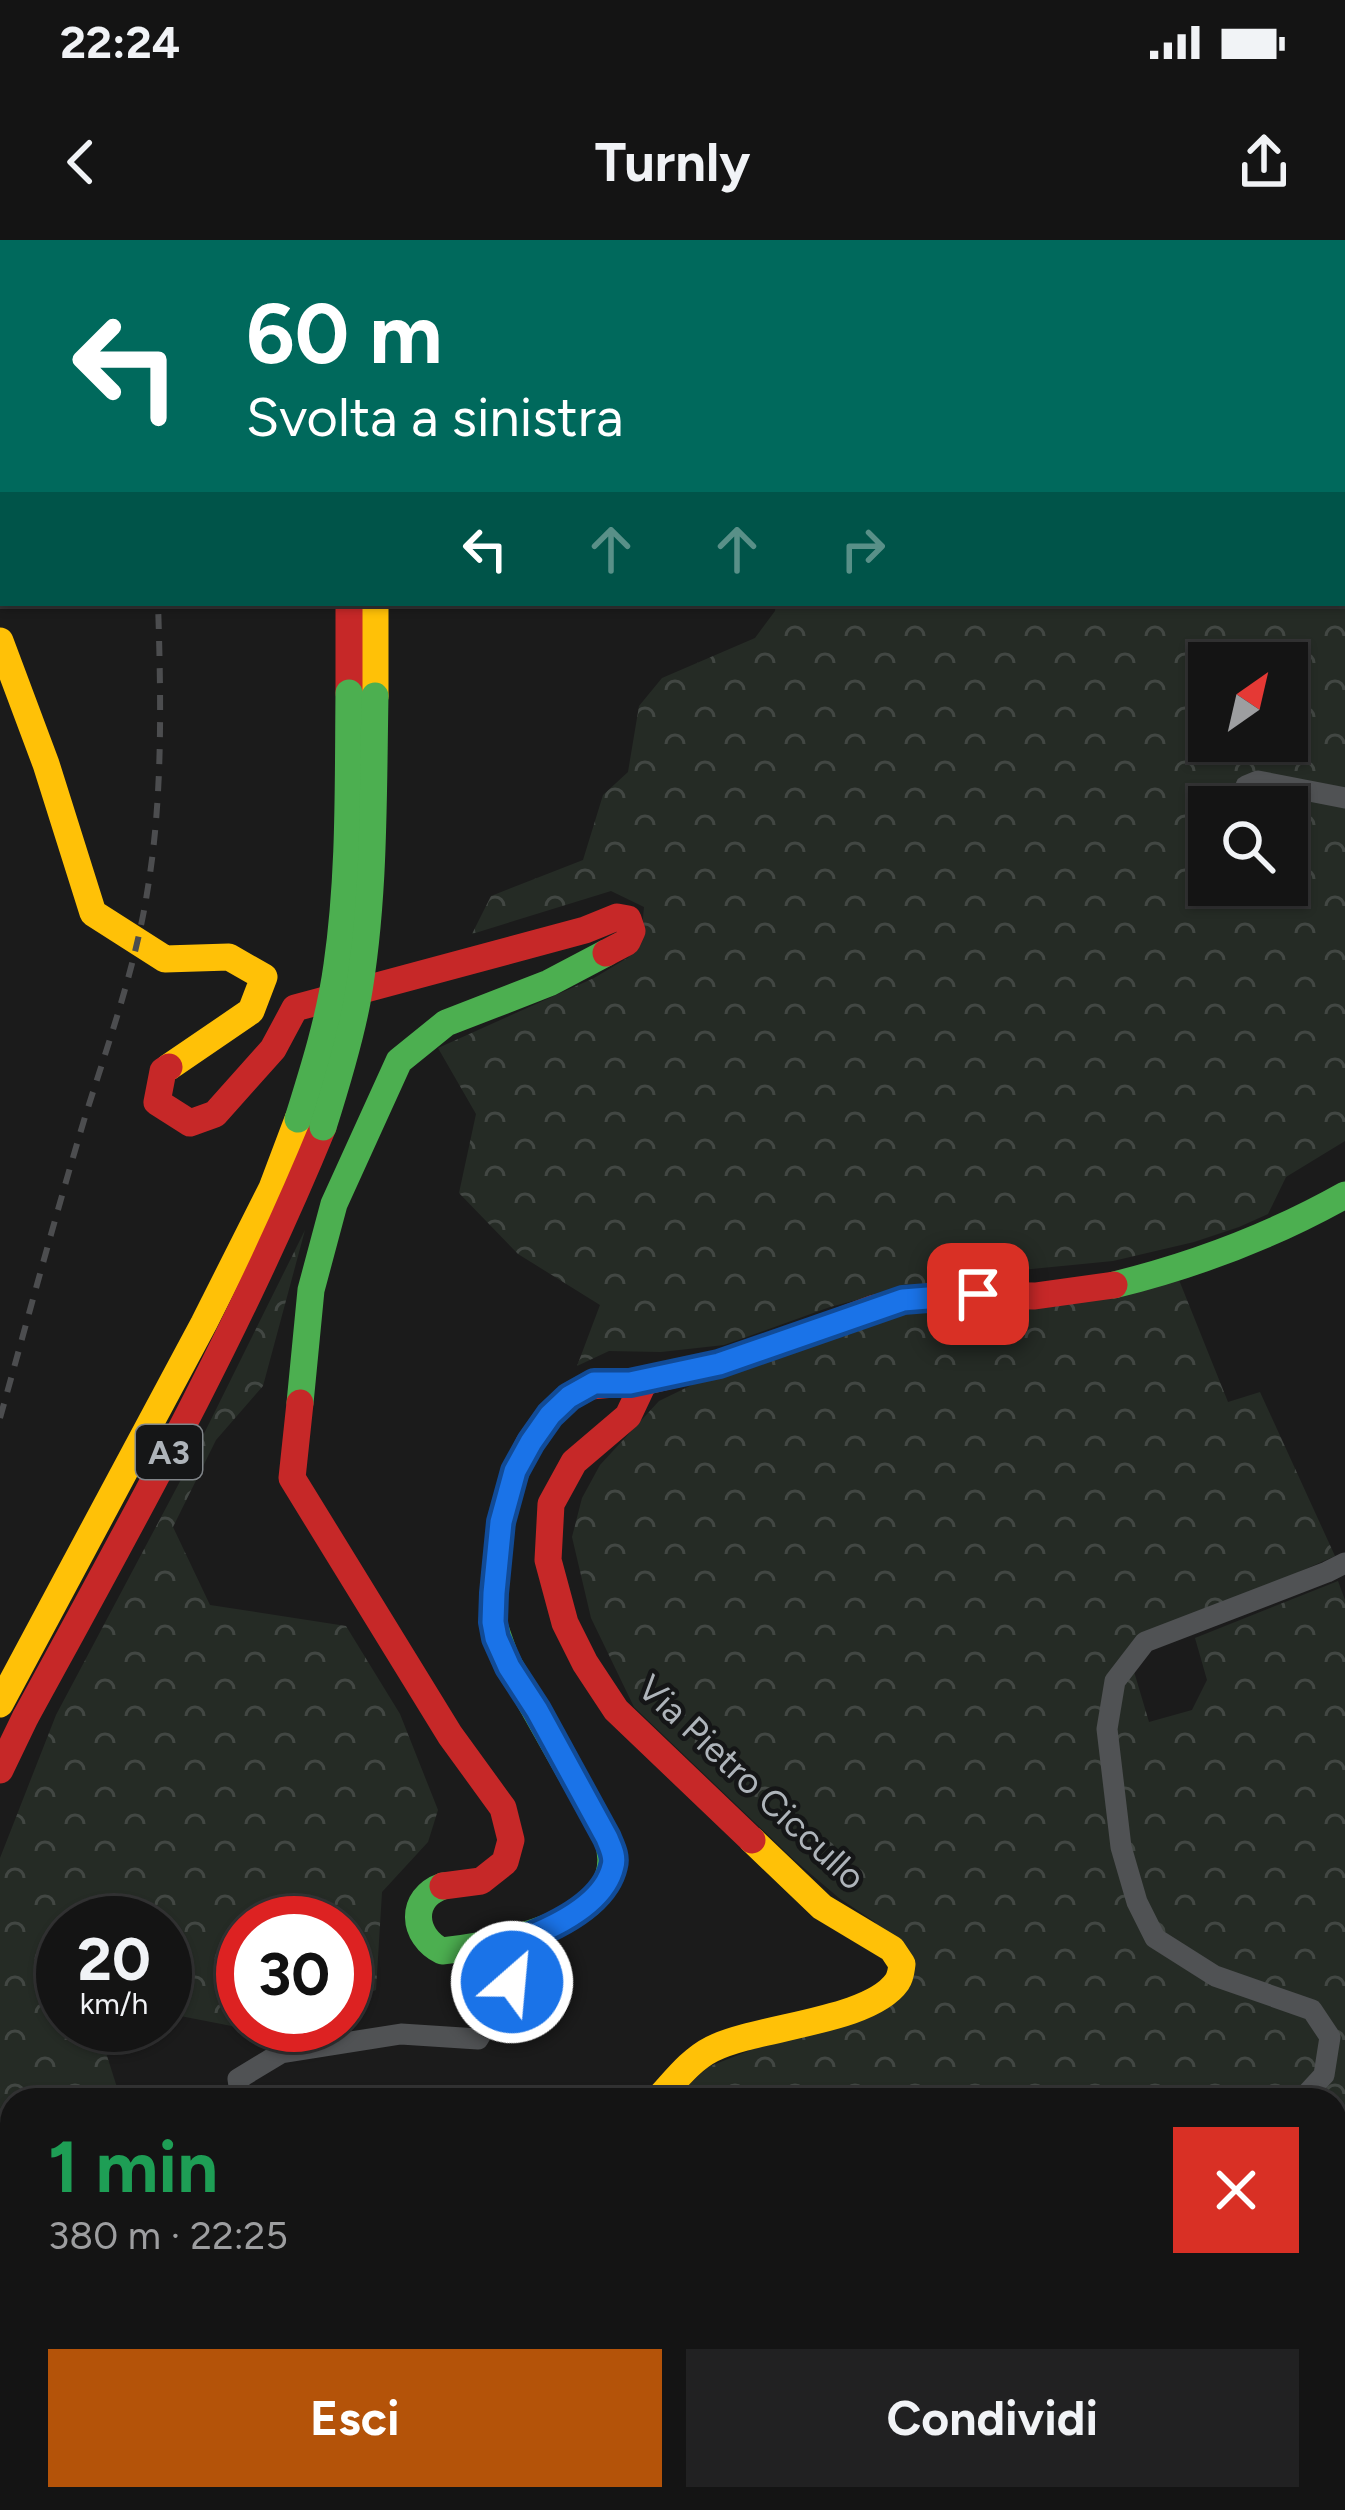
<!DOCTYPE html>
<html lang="it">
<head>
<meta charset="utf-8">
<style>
  :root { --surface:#141414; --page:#212122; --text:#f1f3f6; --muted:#9d9ea0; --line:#333334; --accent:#b45309 }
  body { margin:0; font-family:Figtree,sans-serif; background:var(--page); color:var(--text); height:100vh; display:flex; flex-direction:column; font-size:45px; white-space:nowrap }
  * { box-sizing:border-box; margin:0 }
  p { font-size:39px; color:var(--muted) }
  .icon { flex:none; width:66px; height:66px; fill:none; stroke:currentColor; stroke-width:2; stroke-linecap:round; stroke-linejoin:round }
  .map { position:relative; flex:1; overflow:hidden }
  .panel { position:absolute; left:0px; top:1848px; width:1347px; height:423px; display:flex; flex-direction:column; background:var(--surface); border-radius:36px 36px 0 0; box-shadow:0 3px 9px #0004,0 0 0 3px var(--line) }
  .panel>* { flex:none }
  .banner { position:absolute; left:0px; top:0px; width:1347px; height:366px; box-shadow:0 3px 9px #0004,0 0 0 3px var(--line); background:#00695c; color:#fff; overflow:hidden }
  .needle { width:78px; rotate:34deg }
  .fabs { position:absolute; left:1188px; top:402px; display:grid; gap:24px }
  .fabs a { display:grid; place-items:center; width:120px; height:120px; border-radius:0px; background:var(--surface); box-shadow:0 3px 9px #0004,0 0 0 3px var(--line); font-size:60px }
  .speed { position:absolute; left:36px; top:1656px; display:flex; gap:24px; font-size:60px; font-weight:700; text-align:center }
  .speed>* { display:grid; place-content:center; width:156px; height:156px; border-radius:50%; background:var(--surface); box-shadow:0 3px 9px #0004,0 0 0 3px var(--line); line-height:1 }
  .speed small { font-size:30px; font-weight:400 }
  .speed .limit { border:18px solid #d22; background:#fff; color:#111 }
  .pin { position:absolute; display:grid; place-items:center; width:102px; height:102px; color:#fff; margin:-51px; border-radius:24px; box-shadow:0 6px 18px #0006 }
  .me { position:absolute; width:132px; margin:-66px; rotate:27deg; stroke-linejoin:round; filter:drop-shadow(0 0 9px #0008) }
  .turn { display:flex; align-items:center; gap:42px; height:252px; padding:0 48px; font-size:54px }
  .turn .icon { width:156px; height:156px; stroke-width:2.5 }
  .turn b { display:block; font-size:84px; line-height:102px }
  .lanes { display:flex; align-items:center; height:114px; padding:0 48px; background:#0003; justify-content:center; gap:60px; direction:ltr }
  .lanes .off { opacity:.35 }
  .round { display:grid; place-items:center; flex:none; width:126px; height:126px; border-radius:0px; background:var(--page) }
  .head { display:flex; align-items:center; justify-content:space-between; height:204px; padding:0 48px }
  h1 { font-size:72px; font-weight:700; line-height:90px; color:#1e9e55 }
  .cta { display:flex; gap:24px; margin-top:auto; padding:24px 48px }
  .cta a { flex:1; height:138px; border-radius:0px; background:var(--accent); color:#fff; font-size:48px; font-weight:700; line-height:138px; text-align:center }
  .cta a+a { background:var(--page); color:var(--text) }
  .status { display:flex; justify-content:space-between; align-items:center; height:84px; padding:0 60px; background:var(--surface); direction:ltr }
  .status svg { height:33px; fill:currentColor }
  header { display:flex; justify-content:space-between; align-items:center; height:156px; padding:0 48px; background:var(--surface); font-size:54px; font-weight:700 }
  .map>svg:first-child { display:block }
  .forest { fill:url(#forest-crowns); fill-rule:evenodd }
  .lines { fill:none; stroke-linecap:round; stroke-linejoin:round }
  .street { stroke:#505254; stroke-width:21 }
  .fast { stroke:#4caf50; stroke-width:27 }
  .slow { stroke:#ffc107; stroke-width:27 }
  .jam { stroke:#c62828; stroke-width:27 }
  .rail { stroke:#4c4d4f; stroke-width:6; stroke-dasharray:15 12; stroke-linecap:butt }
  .fast-bridge { stroke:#4caf50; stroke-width:27 }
  .route-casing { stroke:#114b97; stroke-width:30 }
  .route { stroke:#1a73e8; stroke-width:21 }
  .labels { text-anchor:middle; stroke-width:9; stroke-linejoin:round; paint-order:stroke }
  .shield { fill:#151617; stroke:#808589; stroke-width:3 }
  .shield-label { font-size:33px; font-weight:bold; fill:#aeb4ba }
  .street-label { font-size:36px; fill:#aeb4ba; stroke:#151617 }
</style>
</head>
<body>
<div class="status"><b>22:24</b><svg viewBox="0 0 49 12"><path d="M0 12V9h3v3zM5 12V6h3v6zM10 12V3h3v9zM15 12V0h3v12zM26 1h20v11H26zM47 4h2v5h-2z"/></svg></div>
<header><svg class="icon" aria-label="back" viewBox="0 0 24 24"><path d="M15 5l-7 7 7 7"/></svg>Turnly<svg class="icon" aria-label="share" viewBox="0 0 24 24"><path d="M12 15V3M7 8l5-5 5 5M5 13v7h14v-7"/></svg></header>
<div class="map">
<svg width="1345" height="2270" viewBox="0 0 1345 2270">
  <defs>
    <pattern id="forest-crowns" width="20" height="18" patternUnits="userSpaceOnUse" patternTransform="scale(3)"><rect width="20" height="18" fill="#252b25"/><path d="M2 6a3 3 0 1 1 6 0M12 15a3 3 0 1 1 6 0" fill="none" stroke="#424743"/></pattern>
  </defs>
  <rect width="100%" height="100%" fill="#1b1b1b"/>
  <!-- forest -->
  <g class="forest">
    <path d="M543,0H1345V901L1286,937L1268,974L1239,987L1194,1002L1113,1021L990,1033L899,1049L830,1067L724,1105L661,1112L609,1111L577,1126L600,1065L518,1014L459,953L476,874L438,808L594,738L629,717L642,690L644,667L611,651L472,694L491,656L583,620L603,555L628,532L639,466L662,438L755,398L775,371L776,363H1344V3H547ZM1209,423H1287V501H1209ZM1209,567H1287V645H1209Z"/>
    <path d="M305,990L263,1146L216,1200L173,1287L210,1365L346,1386L400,1474L438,1570L428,1602L382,1652L376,1750L345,1763V1683H243V1785H282L262,1792L165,1773V1683H63V1785H135L102,1800L120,1857L124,1860H12V2259H425L395,2270H0V1618L56,1475L185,1232Z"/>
    <path d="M1177,1035L1228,1162L1260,1152L1335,1316L1127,1408L1149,1482L1192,1470L1207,1440L1195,1398L1338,1341L1345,1360V2270H1154L1148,2259H1335V1860H673L708,1827L910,1747L875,1682L839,1658L792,1618L634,1467L591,1378L572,1297L582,1258L600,1225L659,1161L696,1143L927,1067Z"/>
    <path d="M563,2259H959L964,2270H616Z"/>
  </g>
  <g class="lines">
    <!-- street -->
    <g class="street">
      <path d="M1246,546L1258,541L1345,558"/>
      <path d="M241,1860L238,1839L281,1813L401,1794L478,1799L512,1742L529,1720L528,1697"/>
      <path d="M1301,1860L1324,1835L1330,1797L1312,1770L1215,1736L1155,1698L1137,1662L1121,1607L1107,1489L1115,1441L1145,1402L1327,1332L1345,1323"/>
      <path d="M977,2259L982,2270"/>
    </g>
    <!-- fast -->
    <g class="fast">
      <path d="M1114,1045C1195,1025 1272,996 1345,955"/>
      <path d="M300,1163L311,1050L334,964L399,821L446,783L549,743L606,713"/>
      <path d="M443,1646C409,1658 412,1696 442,1711C497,1705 636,1682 607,1598L506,1419L493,1382C495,1329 498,1274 519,1224"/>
      <path d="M524,2259L542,2270"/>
    </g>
    <!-- slow -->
    <g class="slow">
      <path d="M292,0L294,3"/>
      <path d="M325,0L326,3"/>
      <path d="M375,363V456"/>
      <path d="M0,401L46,524L93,673L165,719L229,717L264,737L251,771L169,827"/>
      <path d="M0,1464L204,1083L272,948L298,879"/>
      <path d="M657,1860C674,1842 690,1820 712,1809C758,1786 869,1782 897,1742C901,1736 901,1731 902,1724L892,1709L822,1667L752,1600"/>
    </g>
    <!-- jam -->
    <g class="jam">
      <path d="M349,363V453"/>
      <path d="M169,827L163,831L157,862L190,883L215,874L273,809L295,768L585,690L617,677L628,679L632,691L627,702L606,713"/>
      <path d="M645,1140L628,1176L574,1222L551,1264L548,1320L565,1383L585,1423L616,1470L752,1600"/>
      <path d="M300,1163L292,1238L450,1495L503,1568L511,1600L505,1622L481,1641L443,1646"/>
      <path d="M519,1224L529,1203L546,1179L569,1157L591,1146L648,1141L714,1125L779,1104L875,1068L916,1058L950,1055L1035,1056L1114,1045"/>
      <path d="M0,1530L25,1478C131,1284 239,1092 323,887"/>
    </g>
    <!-- rail -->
    <g class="rail">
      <path d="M82,0L83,3"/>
      <path d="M0,1178C28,1078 55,977 85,877C109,801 136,726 148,647C163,555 161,457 158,363"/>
    </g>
    <!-- fast-bridge -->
    <g class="fast-bridge">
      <path d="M298,879C314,828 330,777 337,725C350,635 348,544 349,453"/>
      <path d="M323,887C336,846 349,804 357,762C375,661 373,558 375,456"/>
    </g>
  </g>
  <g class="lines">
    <!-- route casing -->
    <g class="route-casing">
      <path id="route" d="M512,1742L529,1720L528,1697C558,1685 605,1662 613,1626C616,1616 610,1606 607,1598L537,1470L509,1427L496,1398L493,1382L494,1353L501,1282L515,1231L531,1202L550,1175L569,1157L594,1143H630L719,1124L903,1060L978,1054"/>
    </g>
    <!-- route -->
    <use href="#route" class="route"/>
  </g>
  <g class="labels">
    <!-- shield labels -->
    <rect class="shield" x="136" y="1185" width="66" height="54" rx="9"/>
    <g class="shield-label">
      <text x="169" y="1224">A3</text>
    </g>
    <!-- street labels -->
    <g class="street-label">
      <text transform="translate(752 1542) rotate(43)" y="13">Via Pietro Ciccullo</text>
    </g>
  </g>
</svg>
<div class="fabs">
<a><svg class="needle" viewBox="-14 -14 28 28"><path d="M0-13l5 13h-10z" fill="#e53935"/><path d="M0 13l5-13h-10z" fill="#9d9ea0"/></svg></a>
<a><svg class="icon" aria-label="search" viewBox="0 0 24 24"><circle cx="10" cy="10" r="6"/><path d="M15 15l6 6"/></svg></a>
</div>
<div class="speed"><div>20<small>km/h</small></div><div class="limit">30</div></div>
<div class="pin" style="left:978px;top:1054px;background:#d93025"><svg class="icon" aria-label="arrive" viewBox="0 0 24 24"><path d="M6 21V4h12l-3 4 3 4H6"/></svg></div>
<svg class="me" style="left:512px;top:1742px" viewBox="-20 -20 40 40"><circle r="17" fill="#1a73e8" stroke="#fff" stroke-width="3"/><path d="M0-11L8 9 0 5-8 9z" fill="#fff"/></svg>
<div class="banner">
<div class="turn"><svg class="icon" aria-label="left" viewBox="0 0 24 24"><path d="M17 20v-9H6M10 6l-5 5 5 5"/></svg><div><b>60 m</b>Svolta a sinistra</div></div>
<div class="lanes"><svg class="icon" aria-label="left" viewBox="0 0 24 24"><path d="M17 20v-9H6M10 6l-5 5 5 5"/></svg><svg class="icon off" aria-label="ahead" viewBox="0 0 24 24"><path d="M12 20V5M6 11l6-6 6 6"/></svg><svg class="icon off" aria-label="ahead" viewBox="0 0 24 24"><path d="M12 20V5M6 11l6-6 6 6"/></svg><svg class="icon off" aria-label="right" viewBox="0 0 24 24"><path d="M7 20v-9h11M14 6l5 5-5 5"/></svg></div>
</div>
<section class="panel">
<div class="head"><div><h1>1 min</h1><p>380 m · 22:25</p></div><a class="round" style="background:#d93025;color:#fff"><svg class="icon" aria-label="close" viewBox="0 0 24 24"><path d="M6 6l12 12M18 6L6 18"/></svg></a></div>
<div class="cta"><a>Esci</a><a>Condividi</a></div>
</section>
</div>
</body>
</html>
